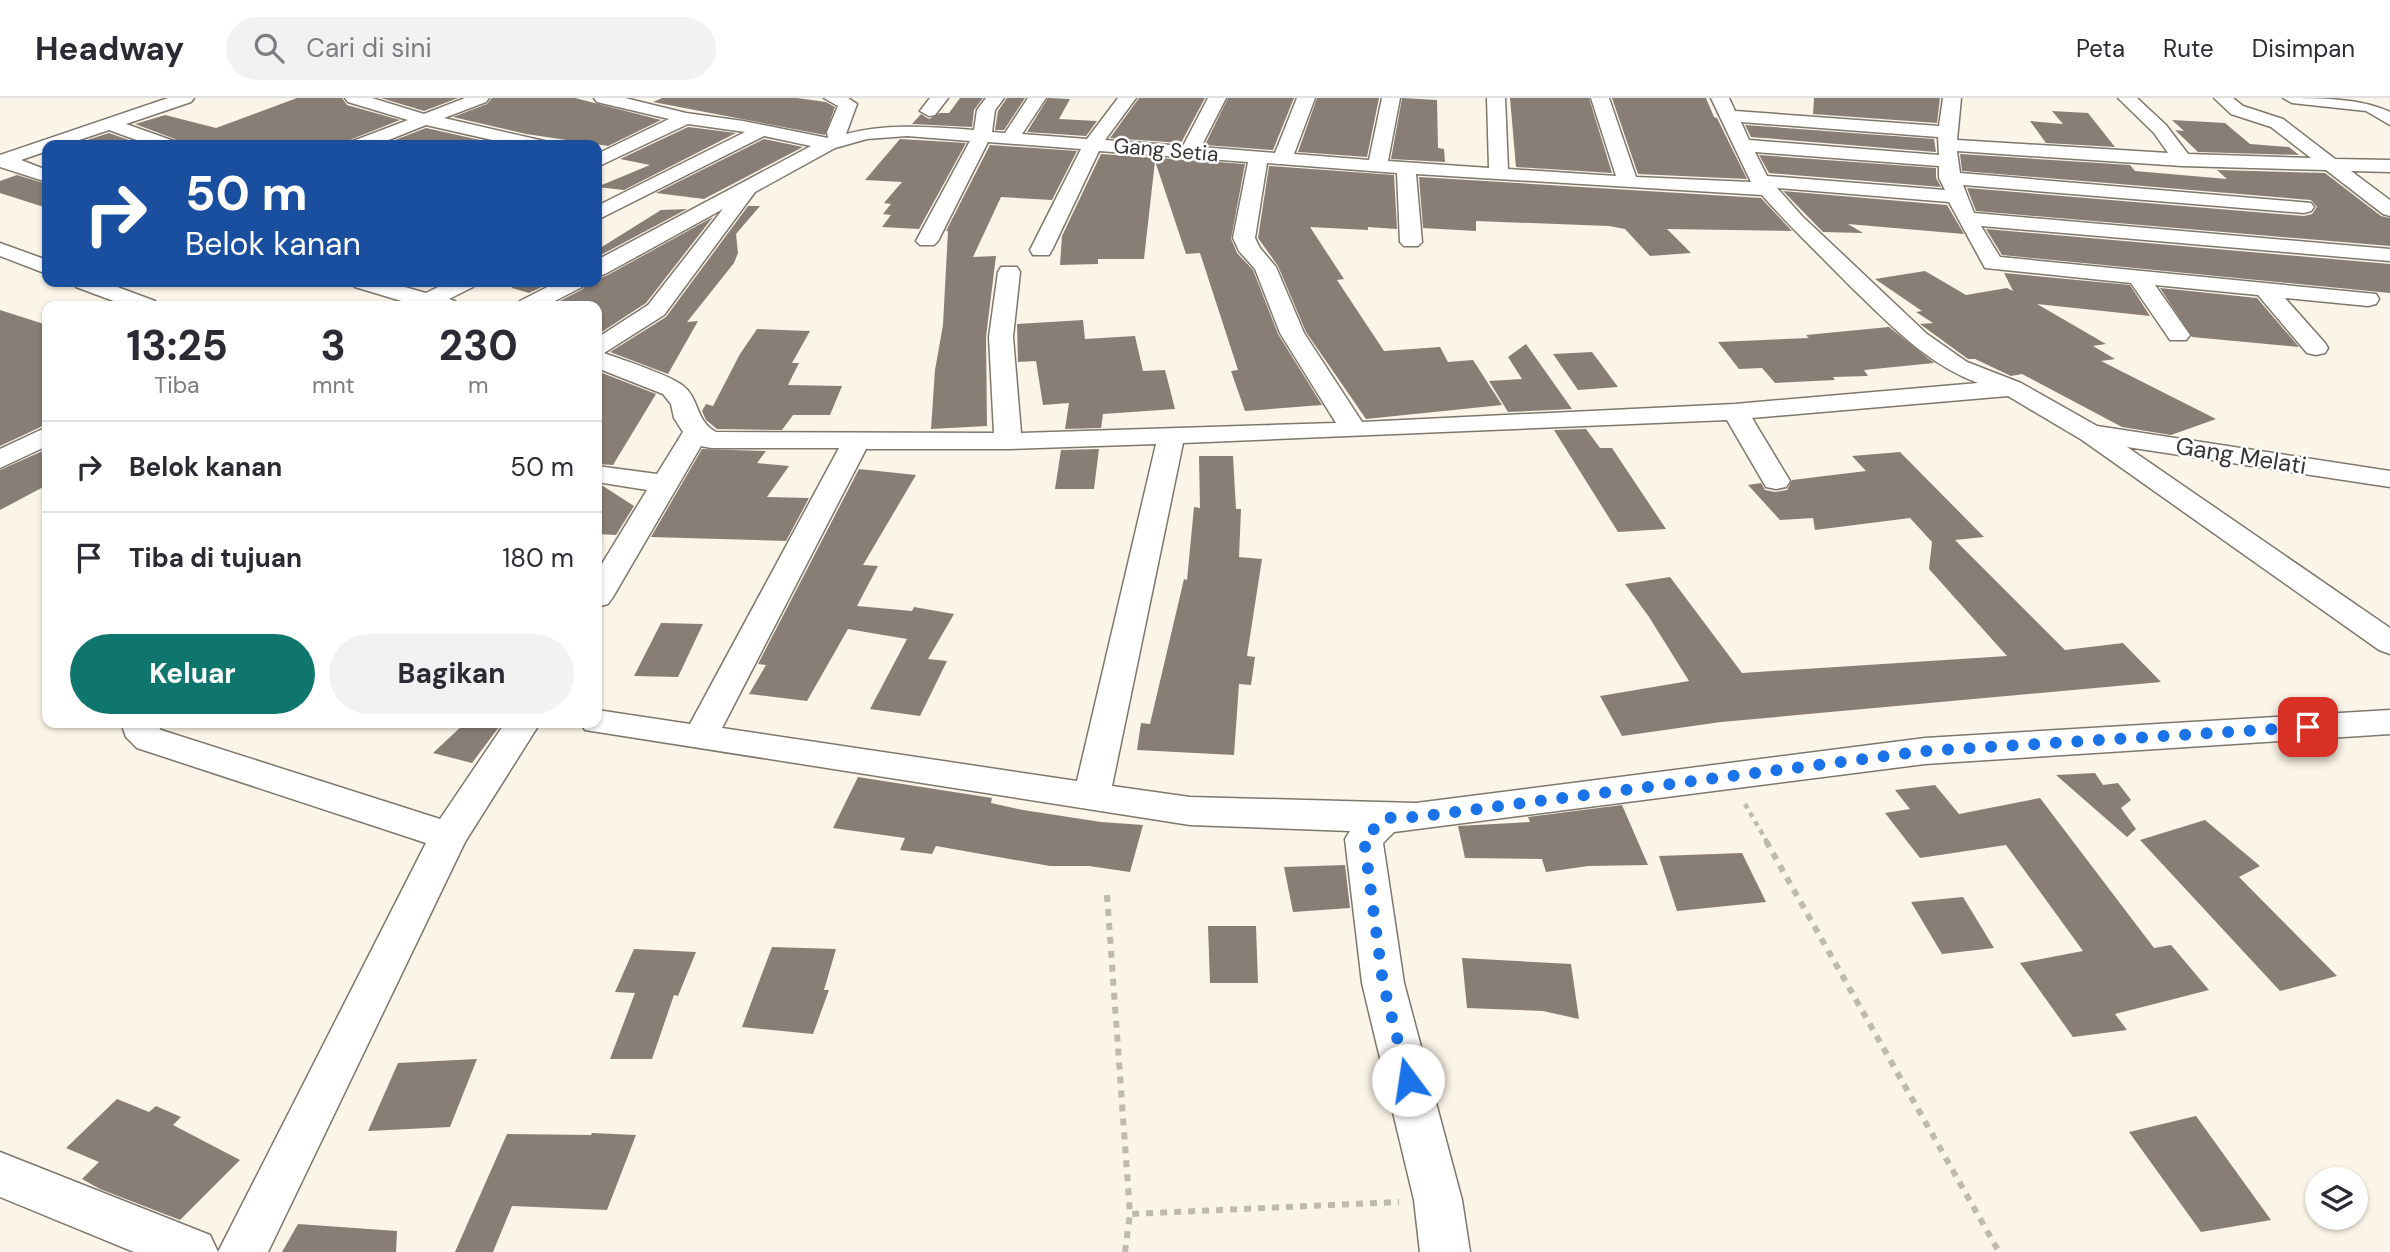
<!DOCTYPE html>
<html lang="id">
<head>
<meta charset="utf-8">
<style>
  :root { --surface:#fff; --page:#f2f2f3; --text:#2b2b33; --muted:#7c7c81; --line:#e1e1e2; --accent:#0f766e }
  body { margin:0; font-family:"DM Sans",sans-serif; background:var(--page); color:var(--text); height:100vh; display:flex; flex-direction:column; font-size:26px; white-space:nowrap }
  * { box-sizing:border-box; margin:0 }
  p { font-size:23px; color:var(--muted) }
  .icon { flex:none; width:38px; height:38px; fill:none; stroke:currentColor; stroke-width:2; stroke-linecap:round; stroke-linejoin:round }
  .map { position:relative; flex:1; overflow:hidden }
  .sheet { position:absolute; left:42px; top:203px; width:560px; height:427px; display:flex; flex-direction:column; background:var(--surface); border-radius:14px; box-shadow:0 2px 5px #0004 }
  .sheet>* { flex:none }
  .top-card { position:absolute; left:42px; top:42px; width:560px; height:147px; border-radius:14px; box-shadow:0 2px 5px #0004; background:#1a4fa0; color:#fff; overflow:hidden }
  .tools { position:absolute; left:2305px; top:1069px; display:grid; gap:14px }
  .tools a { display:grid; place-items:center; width:63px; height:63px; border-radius:50%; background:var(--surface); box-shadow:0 2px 5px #0004; font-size:35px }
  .pin { position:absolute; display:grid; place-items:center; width:60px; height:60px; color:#fff; margin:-30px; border-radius:14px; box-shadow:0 4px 10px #0006 }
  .me { position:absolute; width:77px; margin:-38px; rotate:346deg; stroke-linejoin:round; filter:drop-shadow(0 0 5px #0008) }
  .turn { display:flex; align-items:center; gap:24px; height:147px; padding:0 28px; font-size:32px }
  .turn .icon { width:91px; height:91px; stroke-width:2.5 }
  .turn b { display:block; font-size:49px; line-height:60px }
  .eta { display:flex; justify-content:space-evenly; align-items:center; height:119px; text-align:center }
  .eta b { font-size:42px; font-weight:700; line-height:49px }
  .primary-button { display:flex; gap:14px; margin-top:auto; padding:14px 28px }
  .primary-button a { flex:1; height:80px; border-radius:42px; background:var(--accent); color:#fff; font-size:28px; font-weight:700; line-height:80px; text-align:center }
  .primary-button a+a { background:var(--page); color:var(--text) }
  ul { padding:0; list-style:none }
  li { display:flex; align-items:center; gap:21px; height:91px; padding:0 28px; border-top:2px solid var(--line) }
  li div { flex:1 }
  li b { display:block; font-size:26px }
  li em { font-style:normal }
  header { display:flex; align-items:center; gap:42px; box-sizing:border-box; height:98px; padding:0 35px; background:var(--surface); border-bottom:2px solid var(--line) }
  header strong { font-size:33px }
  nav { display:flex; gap:38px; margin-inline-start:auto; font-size:24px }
  .search { width:490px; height:63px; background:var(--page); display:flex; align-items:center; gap:18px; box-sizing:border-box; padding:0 24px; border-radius:38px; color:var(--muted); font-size:26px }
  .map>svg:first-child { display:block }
  .building { fill:#887e75 }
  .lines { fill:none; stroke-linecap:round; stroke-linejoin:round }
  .minor-casing { stroke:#7d776c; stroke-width:3 }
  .path-far1 { stroke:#bfb9b0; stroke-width:4.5; stroke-dasharray:5 5; stroke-linecap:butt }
  .path { stroke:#bfb9b0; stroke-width:6; stroke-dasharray:7 7; stroke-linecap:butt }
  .minor { fill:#fff; fill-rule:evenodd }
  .route { stroke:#1a73e8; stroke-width:12; stroke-dasharray:0 21.6 }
  .labels { text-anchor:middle; stroke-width:5; stroke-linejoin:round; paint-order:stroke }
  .far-street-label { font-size:21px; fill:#383531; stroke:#fff }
  .street-label { font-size:24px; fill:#383531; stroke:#fff }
</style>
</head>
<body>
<header>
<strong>Headway</strong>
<div class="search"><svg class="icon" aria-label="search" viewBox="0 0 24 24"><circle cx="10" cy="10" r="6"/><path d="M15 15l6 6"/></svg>Cari di sini</div>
<nav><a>Peta</a><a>Rute</a><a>Disimpan</a></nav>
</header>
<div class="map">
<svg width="2390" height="1154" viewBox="0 0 2390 1154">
  <rect width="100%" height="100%" fill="#fbf4e8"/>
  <!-- building -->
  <g class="building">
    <path d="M297,0H342L347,7L400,22L352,41L348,47H179L175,41L135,26L165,17L216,30Z"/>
    <path d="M381,0H458L424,13Z"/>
    <path d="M492,0H575L661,22L608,48L526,36L453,19L487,6Z"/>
    <path d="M662,0H797L826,4L835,9L825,37L653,4Z"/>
    <path d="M960,0H983L974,12L972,29L912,26L921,16L929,21L940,15H949Z"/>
    <path d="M1007,0H1025L1004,32H995L998,13Z"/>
    <path d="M1048,0L1070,1L1059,21L1097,23L1086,38L1027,34Z"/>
    <path d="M1139,0H1205L1181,45L1110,40Z"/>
    <path d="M1228,0H1294L1273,52L1205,47Z"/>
    <path d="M1317,0H1379L1367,59L1298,54Z"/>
    <path d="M1402,0L1437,2L1438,50L1444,51L1445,64L1391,61Z"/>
    <path d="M1510,0H1589L1612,75L1516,69Z"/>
    <path d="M1612,0H1706L1714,19L1717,20L1747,81L1638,76Z"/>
    <path d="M1814,0H1940L1937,25L1813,16Z"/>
    <path d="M2052,13L2088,15L2115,49L2046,45L2030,23L2063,26Z"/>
    <path d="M2172,22L2225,25L2250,46L2289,49L2299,57L2198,54L2175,32L2184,33Z"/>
    <path d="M1745,27L1934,41L1936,54L1751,39Z"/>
    <path d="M688,29L736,35L624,92L597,89L650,67L620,61Z"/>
    <path d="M426,30L498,46L382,47Z"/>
    <path d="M109,35L143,47H88L87,42Z"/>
    <path d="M764,41L803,49L704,101L656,95Z"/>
    <path d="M900,41L966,45L919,131L882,129L891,117L883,116L891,106L884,105L902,84L865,82Z"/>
    <path d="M990,47L1077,53L1052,102L1001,99L973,159L996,158L986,239L987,328L931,331L935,272L943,227L948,133H946Z"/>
    <path d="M1101,56L1245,66L1231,141L1237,155L1253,172L1278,236L1322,307L1245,313L1231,273L1238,272L1200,155L1186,156L1155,63L1144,161H1098V166L1060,167L1062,138Z"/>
    <path d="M1960,56L2130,67L2135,73L2227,81L2217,72L2325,75L2381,118L2390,120V148L1976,113L1967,90L2304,118L2312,116L2317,109L2311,102L1962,73Z"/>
    <path d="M1759,57L1936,70V80L1941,89L1769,75Z"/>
    <path d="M1269,68L1394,77L1397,131L1368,129V132L1310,129L1344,181L1337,182L1384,253L1440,249L1448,264L1473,262L1502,307L1366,321L1306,234L1278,168L1258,140Z"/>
    <path d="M17,77L47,86V110L0,95V83Z"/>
    <path d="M1419,79L1761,100L1792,133L1667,131L1691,155L1650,158L1625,131L1609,128L1476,123V133L1423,130Z"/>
    <path d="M1783,93L1947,107L1964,136L1848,126L1863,135L1823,134Z"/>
    <path d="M748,108H760L736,136L738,155L734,165L687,224L698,223L668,276L610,254L666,219Z"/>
    <path d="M687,111L597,159V152L661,112Z"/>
    <path d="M713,119L646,205L597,237V208H571L558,204L583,191L588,184H597V180L606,178Z"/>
    <path d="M1986,131L2390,166V195L2002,157Z"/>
    <path d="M1925,173L1966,197L2007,190L2013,193L2004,175L2130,187L2150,218L2037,206L2106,246L2093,248L2115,261L2101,263L2216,321L2171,337L2122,329L2022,276L2011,278L1975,261H1968L1920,226L1933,225L1916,214L1922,213L1875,181Z"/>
    <path d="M513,184H552L529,195L512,190Z"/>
    <path d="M2160,190L2257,200L2299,249L2192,239Z"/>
    <path d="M0,212L47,227V326L0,348Z"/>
    <path d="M1083,222L1085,241L1135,238L1143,273L1165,272L1175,311L1103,316L1101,330L1065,331L1069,305L1043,307L1036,263L1018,264L1017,226Z"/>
    <path d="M1889,229L1934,265L1864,272L1868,278L1833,279L1835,282L1775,285L1762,270L1739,271L1718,244L1809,240L1806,237Z"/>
    <path d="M757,231L810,233L792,265H799L788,287L842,288L830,317H793L782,332L717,331L706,322L702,313L706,306L713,308L740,256Z"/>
    <path d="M1526,246L1555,287L1572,311L1508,314L1489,283L1522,281L1508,259Z"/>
    <path d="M1592,254L1618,289L1578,292L1553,256Z"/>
    <path d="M597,273L656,296L613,367L597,366Z"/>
    <path d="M1586,331L1600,350H1612L1666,431L1618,434L1554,332Z"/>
    <path d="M47,351V387L0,412V372Z"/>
    <path d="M702,351L766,353L757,365L789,368L767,399L809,400L786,443L651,439Z"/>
    <path d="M1099,351L1094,391H1055L1061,352Z"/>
    <path d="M1900,354L1984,439L1955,442L2065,552L2123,545L2161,584L1721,624L1622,638L1600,598L1689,583L1649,519L1625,486L1670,479L1742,575L2007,558L1929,471L1932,444L1910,420L1815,432L1813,420L1780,422L1748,387L1761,385L1765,392L1775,394L1787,392L1792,382L1866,373L1852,358Z"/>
    <path d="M1199,358H1233L1236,411H1241L1239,459L1262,461L1247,558L1255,559L1251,587L1239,586L1234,657L1137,652L1141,625L1150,626L1184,481L1187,482L1194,409L1200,410Z"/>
    <path d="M859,371L916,377L863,467L878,468L857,508L912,513L914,509L954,516L928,561L947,563L920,618L870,611L907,541L848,531L807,603L749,596L766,567L758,566Z"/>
    <path d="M597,387L603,388L634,408L616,437L597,436Z"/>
    <path d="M661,525L703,526L678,579L634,578Z"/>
    <path d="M465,625H502L472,665L433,655Z"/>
    <path d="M2095,675L2103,687L2118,685L2131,702L2121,710L2136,731L2127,739L2056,677Z"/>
    <path d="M858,679L992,700L991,705L1023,712L1101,724L1143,727L1130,774L1089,768H1050L936,748L932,756L900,752L905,740L833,730Z"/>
    <path d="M1935,687L1959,716L2040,700L2154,850L2171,847L2209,892L2115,916L2127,932L2073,939L2020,865L2083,853L2006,747L1920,760L1885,715L1910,711L1895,692Z"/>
    <path d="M1622,707L1648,767L1588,768L1546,774L1542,761L1465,760L1458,728L1530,724L1528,719Z"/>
    <path d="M2205,722L2260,768L2239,779L2337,878L2280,893L2140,742Z"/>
    <path d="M1742,755L1766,804L1677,813L1659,758Z"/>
    <path d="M1345,767L1350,810L1293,814L1284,769Z"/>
    <path d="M1963,799L1994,850L1942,856L1911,804Z"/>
    <path d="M1208,828H1256L1258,885H1210Z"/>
    <path d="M772,849L836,851L824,892H829L813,936L742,929Z"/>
    <path d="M634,851L696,854L678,898L674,897L652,961H610L635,895L615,894Z"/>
    <path d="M1462,860L1571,866L1579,921L1543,913L1467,910Z"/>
    <path d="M477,961L450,1029L368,1033L398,965Z"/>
    <path d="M117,1001L149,1014L156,1008L181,1019L173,1027L240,1062L180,1122L100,1091L82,1081L99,1064L66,1050Z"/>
    <path d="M2196,1018L2271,1122L2201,1134L2129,1034Z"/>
    <path d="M592,1035L636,1037L607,1112L512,1108L493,1154H455L507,1036L591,1037Z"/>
    <path d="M298,1126L397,1133L396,1154H282Z"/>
  </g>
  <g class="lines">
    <!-- minor casing -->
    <g class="minor-casing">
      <g id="minor">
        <path d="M168,0H194L191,4L126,26L174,43L176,47H150L109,32L64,47H47V53L21,62L47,72V84L0,69V57Z"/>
        <path d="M345,0H372L424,16L465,0H489L486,4L444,20L544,43L546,47H514L426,27L376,47H351L353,43L408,22L348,4Z"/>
        <path d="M594,0H625L686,15L743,23L828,40L827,34L838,8L824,0H848L857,6L846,36C888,25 930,29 974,32L977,12L986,0H1004L995,12L992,34L1005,35L1028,0H1046L1022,36L1087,41L1118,0H1136L1105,42L1183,48L1208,0H1226L1201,49L1275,55L1297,0H1315L1294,56L1369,62L1382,0H1400L1388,63L1489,70L1487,0H1505L1508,71L1616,78L1591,0H1609L1636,79L1751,84L1711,0H1729L1735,13L1939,28L1943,0H1961L1957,42L2168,55L2154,35L2118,0H2137L2166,27L2188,56L2311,60L2271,29L2231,16L2214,0H2233L2243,8L2283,21L2335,61L2390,62V74L2351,73L2390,102V118L2383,116L2326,72L2182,68L1957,53L1960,75L2311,105L2314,109L2311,113L2304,115L1963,87L1974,115L2390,151V163L1981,128L2000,159L2376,196L2379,201L2376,206L2368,208L2285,200L2325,245L2328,250L2325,255L2316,257L2307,255L2258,197L2155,187L2190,237L2186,242H2170L2131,185L1985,170L1949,104L1777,90L1802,118L1927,236L1967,264L2021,285L2097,328L2390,373V389L2127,349L2390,530V556L2379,552L2082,342L2008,298L1752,320L1790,383L1786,389L1776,391L1766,389L1727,322L1183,345L1112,688L1190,699L1416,705L1925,640L2390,612V636L1925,666L1394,734L1383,745L1404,885L1462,1102L1470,1154H1420L1414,1102L1362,885L1345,741L1350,733L1190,727L585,632L580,625H597V612L690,626L839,350H711L701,348L613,499L608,506L597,509V474L647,392L597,384V368L657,376L683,334L674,320L671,306L663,296L597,270V240L648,207L723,111L605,176L597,178V162L811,48L764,38L597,122V108L745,34L688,26L597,69V56L669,21L597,4ZM1741,24L1938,39L1939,57L1749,42ZM907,38L970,43L916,143L920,147H934L938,143L988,44L1081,51L1030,152L1033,157H1049L1052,152L1099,53L1248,64L1233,140L1239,153L1255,171L1280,235L1336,325L1021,335L1013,239L1020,174L1017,169H1001L998,174L989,239L994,335L716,334C695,323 700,300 682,287C667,276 623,262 604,255L664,217L755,94L835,50L867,41ZM1755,54L1939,68V80L1945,92L1767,78ZM1267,65L1397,75L1400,144L1404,148H1418L1422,144L1416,76L1762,97C1790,129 1821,158 1851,189C1891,227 1925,265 1978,285L1735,306L1362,324L1304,235L1276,169L1260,150L1255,140ZM1156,346L1077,683L722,630L866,351H1008Z"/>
        <path d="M930,0H948L935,17L929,18L920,13Z"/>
        <path d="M2283,0C2318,0 2361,0 2390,14V27L2366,13L2292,5Z"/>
        <path d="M0,145L47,162V176L0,158Z"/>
        <path d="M73,184H104L155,203L158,208H127L76,189Z"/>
        <path d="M352,184H387L426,195L448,184H476L473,189L449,201L455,203L458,208H418L355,189Z"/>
        <path d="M557,184H585L582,189L545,208H517L520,203Z"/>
        <path d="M47,329V348L0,370V351Z"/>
        <path d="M121,625H155L161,632L440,721L505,625H540L465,744L268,1154H134L0,1099V1054L210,1137L218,1154L426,745L137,650L126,639Z"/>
      </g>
    </g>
    <!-- path-far1 -->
    <path class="path-far1" d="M1745,706L1767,744"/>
    <!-- path -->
    <g class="path">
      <path d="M1766,743L1999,1154"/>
      <path d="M1107,797L1130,1116L1399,1104"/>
      <path d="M1125,1154L1130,1116"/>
    </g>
    <!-- minor -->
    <use href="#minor" class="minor"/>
  </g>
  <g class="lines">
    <!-- route -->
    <path class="route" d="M1408,982L1383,885L1364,741L1385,720L1416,719L1925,653L2308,629"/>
  </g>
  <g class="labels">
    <!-- far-street labels -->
    <g class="far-street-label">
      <text transform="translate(1166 52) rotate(5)" y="7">Gang Setia</text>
    </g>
    <!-- street labels -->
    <g class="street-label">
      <text transform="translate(2241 358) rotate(9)" y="8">Gang Melati</text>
    </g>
  </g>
</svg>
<div class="tools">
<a><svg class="icon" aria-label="layers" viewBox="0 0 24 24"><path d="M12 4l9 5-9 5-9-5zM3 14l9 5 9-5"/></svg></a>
</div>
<div class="pin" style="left:2308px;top:629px;background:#d93025"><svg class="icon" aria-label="arrive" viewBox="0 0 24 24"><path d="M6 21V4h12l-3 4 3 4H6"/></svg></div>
<svg class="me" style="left:1408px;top:982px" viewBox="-20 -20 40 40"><circle r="19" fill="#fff"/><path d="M0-13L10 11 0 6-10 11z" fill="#1a73e8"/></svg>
<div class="top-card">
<div class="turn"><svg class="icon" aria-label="right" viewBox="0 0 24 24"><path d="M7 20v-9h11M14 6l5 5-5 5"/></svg><div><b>50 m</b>Belok kanan</div></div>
</div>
<section class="sheet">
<div class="eta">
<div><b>13:25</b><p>Tiba</p></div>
<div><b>3</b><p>mnt</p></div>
<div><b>230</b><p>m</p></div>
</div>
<ul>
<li><svg class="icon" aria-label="right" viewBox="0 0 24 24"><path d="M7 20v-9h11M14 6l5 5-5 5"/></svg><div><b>Belok kanan</b></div><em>50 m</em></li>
<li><svg class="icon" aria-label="arrive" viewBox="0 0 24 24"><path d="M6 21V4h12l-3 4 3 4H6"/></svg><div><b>Tiba di tujuan</b></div><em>180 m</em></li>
</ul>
<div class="primary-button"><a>Keluar</a><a>Bagikan</a></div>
</section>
</div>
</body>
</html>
